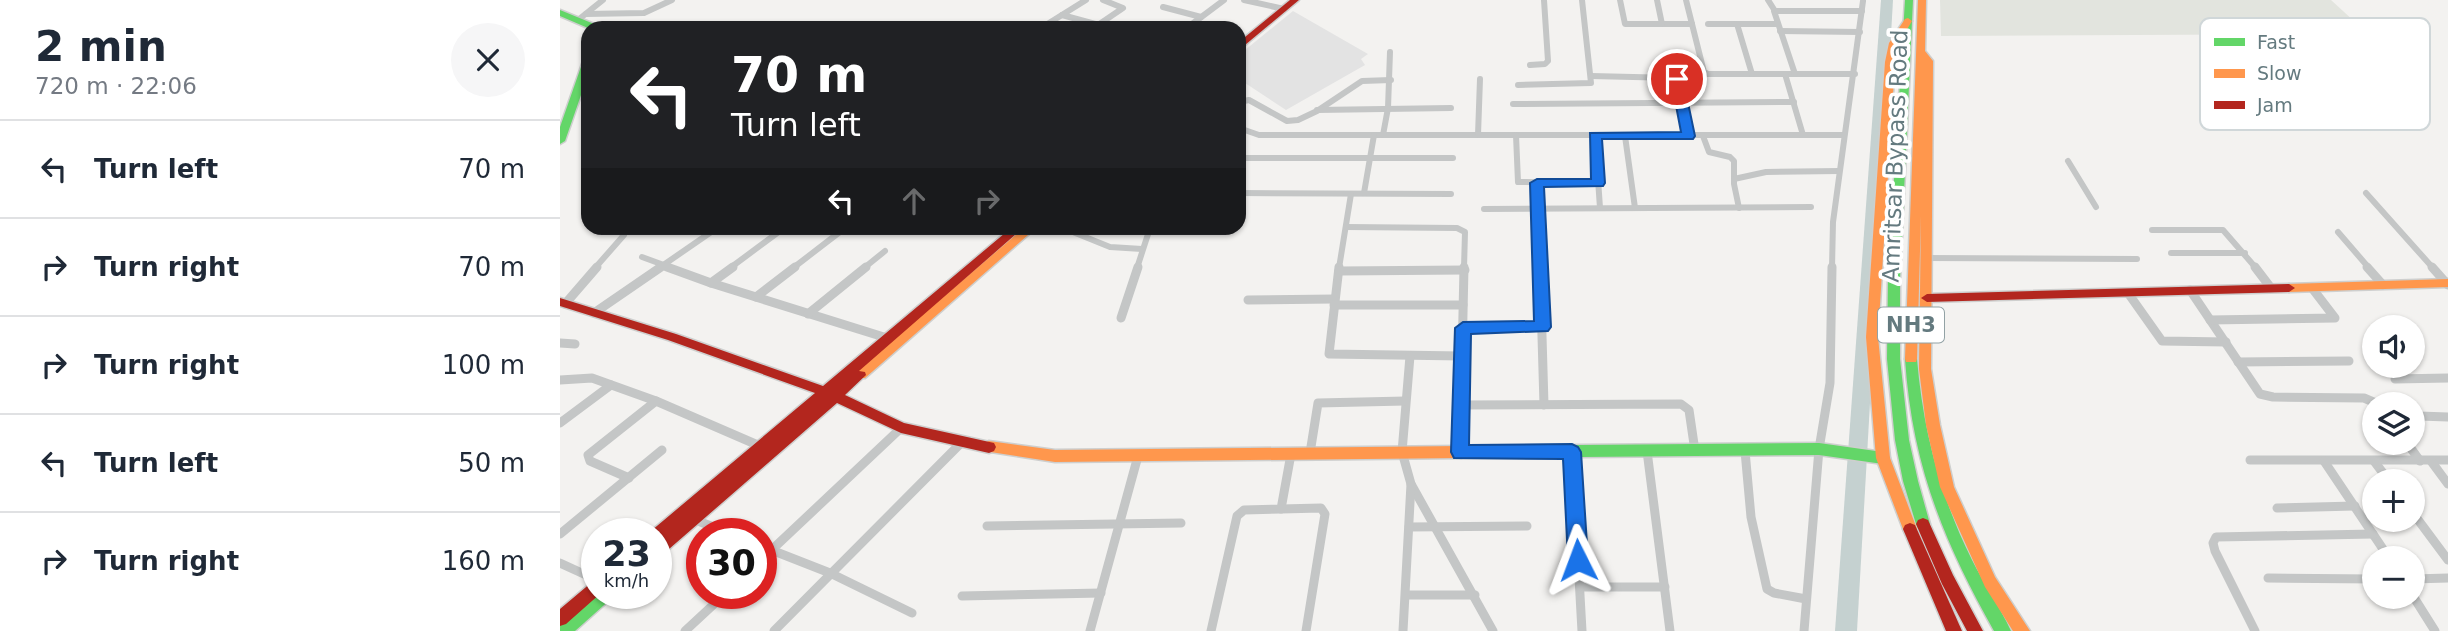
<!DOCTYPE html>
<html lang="en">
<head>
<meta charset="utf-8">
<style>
  :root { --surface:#fff; --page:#f6f6f7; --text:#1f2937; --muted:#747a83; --line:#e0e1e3 }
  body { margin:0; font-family:"DejaVu Sans",sans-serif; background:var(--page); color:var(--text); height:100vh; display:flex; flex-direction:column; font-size:26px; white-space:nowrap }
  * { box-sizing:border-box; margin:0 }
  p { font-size:23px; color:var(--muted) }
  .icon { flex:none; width:38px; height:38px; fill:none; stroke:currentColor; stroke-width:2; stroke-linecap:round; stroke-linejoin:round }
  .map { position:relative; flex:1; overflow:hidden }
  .side { display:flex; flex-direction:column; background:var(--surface); width:560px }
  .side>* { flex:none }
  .hud { position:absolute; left:21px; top:21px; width:665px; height:214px; border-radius:21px; box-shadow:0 2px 5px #0004; background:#202124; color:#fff; overflow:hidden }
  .buttons { position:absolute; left:1802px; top:315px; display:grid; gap:14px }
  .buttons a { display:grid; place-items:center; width:63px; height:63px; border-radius:50%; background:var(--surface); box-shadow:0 2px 5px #0004; font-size:35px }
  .speed { position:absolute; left:21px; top:518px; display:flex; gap:14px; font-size:35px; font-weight:700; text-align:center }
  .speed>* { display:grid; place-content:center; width:91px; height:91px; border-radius:50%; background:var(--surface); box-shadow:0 2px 5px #0004; line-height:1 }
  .speed small { font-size:18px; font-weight:400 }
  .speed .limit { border:10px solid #d22; background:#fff; color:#111 }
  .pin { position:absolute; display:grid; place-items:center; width:60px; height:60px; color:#fff; margin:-30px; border:4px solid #fff; border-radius:50%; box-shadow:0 2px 7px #0007 }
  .me { position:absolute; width:77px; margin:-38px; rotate:357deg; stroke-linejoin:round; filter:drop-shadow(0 0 5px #0008) }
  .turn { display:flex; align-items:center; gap:24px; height:147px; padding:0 35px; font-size:32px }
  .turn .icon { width:91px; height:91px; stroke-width:2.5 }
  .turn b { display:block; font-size:49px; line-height:60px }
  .lanes { display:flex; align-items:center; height:66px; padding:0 35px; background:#0003; justify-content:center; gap:35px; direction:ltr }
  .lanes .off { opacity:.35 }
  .round { display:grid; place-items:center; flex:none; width:74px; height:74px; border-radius:37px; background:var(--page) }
  .overview { display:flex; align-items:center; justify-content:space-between; height:119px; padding:0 35px }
  h1 { font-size:42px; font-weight:700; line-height:52px }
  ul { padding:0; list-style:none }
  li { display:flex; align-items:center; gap:21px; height:98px; padding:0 35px; border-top:2px solid var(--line) }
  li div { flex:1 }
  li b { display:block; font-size:26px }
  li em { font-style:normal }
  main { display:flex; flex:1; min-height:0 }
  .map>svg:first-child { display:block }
  .built { fill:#e3e3e3 }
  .green { fill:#e2e4de }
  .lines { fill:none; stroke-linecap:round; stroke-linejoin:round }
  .river { fill:#c5d1d0; fill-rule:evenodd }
  .fast-casing { stroke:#cecfce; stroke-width:3 }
  .slow-casing { stroke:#cecfce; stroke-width:3 }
  .jam-casing { stroke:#cecfce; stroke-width:3 }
  .street-far1 { stroke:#c4c6c6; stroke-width:6 }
  .street { stroke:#c4c6c6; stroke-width:9 }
  .fast { fill:#63d668; fill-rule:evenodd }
  .slow { fill:#ff974d; fill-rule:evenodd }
  .jam { fill:#b3261e; fill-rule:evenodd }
  .route { fill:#1a73e8; stroke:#114b97; stroke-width:2 }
  .labels { text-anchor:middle; stroke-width:7; stroke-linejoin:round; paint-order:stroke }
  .shield { fill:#fff; stroke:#92a2a5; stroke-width:2 }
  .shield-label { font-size:21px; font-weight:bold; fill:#647a7f }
  .street-label { font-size:23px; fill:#647a7f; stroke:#fff }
  .key { fill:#fff; stroke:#d0d7d9; stroke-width:2 }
  .key-label { font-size:19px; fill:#647a7f }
</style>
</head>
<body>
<main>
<section class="side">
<div class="overview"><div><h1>2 min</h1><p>720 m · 22:06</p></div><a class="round"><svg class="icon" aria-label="close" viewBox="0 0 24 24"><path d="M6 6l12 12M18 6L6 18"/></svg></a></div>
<ul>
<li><svg class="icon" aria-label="left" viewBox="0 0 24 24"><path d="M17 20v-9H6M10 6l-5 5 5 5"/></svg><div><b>Turn left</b></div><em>70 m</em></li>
<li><svg class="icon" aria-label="right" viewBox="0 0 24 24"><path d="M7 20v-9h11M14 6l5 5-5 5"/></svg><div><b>Turn right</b></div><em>70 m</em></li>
<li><svg class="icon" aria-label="right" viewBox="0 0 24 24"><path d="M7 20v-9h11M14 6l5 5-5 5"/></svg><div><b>Turn right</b></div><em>100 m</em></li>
<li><svg class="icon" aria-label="left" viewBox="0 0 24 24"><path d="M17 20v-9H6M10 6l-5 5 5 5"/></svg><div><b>Turn left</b></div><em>50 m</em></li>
<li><svg class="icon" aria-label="right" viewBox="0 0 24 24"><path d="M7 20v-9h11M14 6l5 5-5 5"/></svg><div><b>Turn right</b></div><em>160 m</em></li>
</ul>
</section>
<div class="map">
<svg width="1888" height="631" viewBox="0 0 1888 631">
  <rect width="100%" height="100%" fill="#f3f2f0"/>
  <!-- built -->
  <path class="built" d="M733,11L808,54L801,59L805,65L726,110L679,79V55Z"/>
  <!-- green -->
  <path class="green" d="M1380,0H1771L1808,34L1381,36Z"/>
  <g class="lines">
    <!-- river -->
    <path class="river" d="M1321,0H1333L1297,631H1275Z"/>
    <!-- fast casing -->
    <g class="fast-casing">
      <g id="fast">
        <path d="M1345,0H1353L1340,278V359L1349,440L1358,481L1370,524L1368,528L1363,530L1358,528L1356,524L1343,481L1335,440L1327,359L1328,278Z"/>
        <path d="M0,10L39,26L40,28H28L0,16Z"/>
        <path d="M28,58V75L5,141L0,144V127L23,61Z"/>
        <path d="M1351,354L1356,356L1357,359C1363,430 1380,496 1412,560C1424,584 1440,607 1451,631H1434C1383,540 1352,464 1345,359L1346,356Z"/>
        <path d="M1259,443L1323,452L1328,454L1330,458L1328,462L1323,464L1259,455L901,458L896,456L894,452L896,448L901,446Z"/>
        <path d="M37,592L55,593L52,598L15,631H0V624Z"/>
      </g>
    </g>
    <!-- slow casing -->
    <g class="slow-casing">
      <g id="slow">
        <path d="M1358,0H1366L1365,51L1373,61L1371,369L1380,425L1394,487L1435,577L1470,631H1453L1425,587L1380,487L1366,425L1359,369L1361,215L1357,359L1356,362H1346L1345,359Z"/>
        <path d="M1348,18L1352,21L1339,43L1335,62L1318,337L1330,458L1357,529L1355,533L1350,535L1345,533L1343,529L1316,458L1306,337L1325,62L1329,43L1345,19Z"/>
        <path d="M464,228H476L305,378H295L294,375L295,372Z"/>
        <path d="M1888,279V287L1729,292L1723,288L1729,284Z"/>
        <path d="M429,441L495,450L901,446L906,448L908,452L906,456L901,458L495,462L424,451L422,447L424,443Z"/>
      </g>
    </g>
    <!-- jam casing -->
    <g class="jam-casing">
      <g id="jam">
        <path d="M730,0H739L679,50V42Z"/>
        <path d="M451,228H463L299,371L305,372L306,375L285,395L344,423L434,443L436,447L434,451L429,453L341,433L277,403L101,556L96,557V534H90L91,531L255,393L108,340L0,306V298L116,334L263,386Z"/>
        <path d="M1729,284L1735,288L1729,292L1367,302L1361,298L1367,294Z"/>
        <path d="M1363,518L1368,520L1393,575L1423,631H1407L1382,584L1356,524L1358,520Z"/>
        <path d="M1350,523L1355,525L1402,631H1386L1343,529L1345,525Z"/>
        <path d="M37,580V593H41L6,624L0,626V609L32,582Z"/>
      </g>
    </g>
    <!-- street-far1 -->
    <g class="street-far1">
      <path d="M684,0L724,9"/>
      <path d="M1060,0L1065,24H1132"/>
      <path d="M1097,0L1102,24"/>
      <path d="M1126,0L1144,72L1148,74H1295"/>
      <path d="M1208,0L1215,11"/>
      <path d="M603,7L641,17"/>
      <path d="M26,14L84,13L112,0"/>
      <path d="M502,15L550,28"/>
      <path d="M18,20L43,0"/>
      <path d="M632,24L664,0"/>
      <path d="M1148,24H1218"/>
      <path d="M1177,24L1192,74"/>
      <path d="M538,25L563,8L543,0"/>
      <path d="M481,28L526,0"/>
      <path d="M1220,31L1300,32"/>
      <path d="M970,65L985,64L988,61L984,0"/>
      <path d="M1225,74L1243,135"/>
      <path d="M1235,74L1214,11H1302"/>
      <path d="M1031,76L1115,78L1124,103L1129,136"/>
      <path d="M958,85L1031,83L1022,0"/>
      <path d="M679,102L689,100L727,121L738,120L757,111L802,81L831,80"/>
      <path d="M953,104L1234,102"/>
      <path d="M757,110L891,108"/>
      <path d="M679,128L699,135H1284"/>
      <path d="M823,135L828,108L830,52"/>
      <path d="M918,135L920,79"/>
      <path d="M956,135L958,182L1038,183"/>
      <path d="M1035,136L1040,208"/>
      <path d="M1065,136L1075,208"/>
      <path d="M1143,136L1149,152L1170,157L1174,161V184L1179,208"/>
      <path d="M679,158H893"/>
      <path d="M1508,161L1536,207"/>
      <path d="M1174,179L1206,172L1279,171"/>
      <path d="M977,183L980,268"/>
      <path d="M679,193L891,194"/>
      <path d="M804,193L814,135"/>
      <path d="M1806,193L1873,268"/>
      <path d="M924,209L1251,207"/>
      <path d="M786,227L897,228L905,232L904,268"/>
      <path d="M503,228L550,247L582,249"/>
      <path d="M1592,230H1663L1696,268"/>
      <path d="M1778,232L1809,268"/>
      <path d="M1611,253H1685"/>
      <path d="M82,257L112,268"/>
      <path d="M1366,258L1577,259"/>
      <path d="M35,268L64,235"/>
      <path d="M99,268L157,228"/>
      <path d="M170,268L224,228"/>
      <path d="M233,268L285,228"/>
      <path d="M304,268L325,251"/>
      <path d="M577,268L590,228"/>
      <path d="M779,268L791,194"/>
      <path d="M1272,268L1273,222L1303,1"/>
    </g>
    <!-- street -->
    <g class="street">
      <path d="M107,267L151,283L327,338"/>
      <path d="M779,267L769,354L902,356"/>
      <path d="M980,267L984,405"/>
      <path d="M1695,267L1711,288"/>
      <path d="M1807,267L1823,285"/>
      <path d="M1872,267L1888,285"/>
      <path d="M779,271L905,270"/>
      <path d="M151,283L173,267"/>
      <path d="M1630,290L1700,394L1713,397L1804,398L1818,404"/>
      <path d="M1568,293L1602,341L1666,342"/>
      <path d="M196,297L235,267"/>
      <path d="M688,300L774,299"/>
      <path d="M5,304L37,267"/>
      <path d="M774,305H903"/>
      <path d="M34,313L101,267"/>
      <path d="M248,314L306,267"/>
      <path d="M561,318L578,267"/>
      <path d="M1650,320L1775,318L1752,288"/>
      <path d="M903,328L983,327"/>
      <path d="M0,343L15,344"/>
      <path d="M850,356L842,452L851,484L933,631"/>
      <path d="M1678,362L1789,361"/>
      <path d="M1835,379L1888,378"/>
      <path d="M0,380L32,378L96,401L200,446"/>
      <path d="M902,405L1121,404L1129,410L1135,451"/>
      <path d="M1859,416L1888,417"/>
      <path d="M0,423L51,385"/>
      <path d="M1847,443L1860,461"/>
      <path d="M1087,451L1110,631"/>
      <path d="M1185,451L1191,517L1207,589L1214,593L1246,599"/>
      <path d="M900,452L904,267"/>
      <path d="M1012,452L1022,631"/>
      <path d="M750,453L758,403L845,401"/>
      <path d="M1690,460H1888"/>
      <path d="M1764,461L1829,558"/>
      <path d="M1814,461L1829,481"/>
      <path d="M1871,461L1888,484"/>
      <path d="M69,478L30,461L28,455L96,401"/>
      <path d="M1717,508L1795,506"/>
      <path d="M721,509L761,508L765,514L746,631"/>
      <path d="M1853,513L1888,560"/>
      <path d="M133,519L171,534"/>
      <path d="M427,526L621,523"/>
      <path d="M849,527L967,526"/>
      <path d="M0,534L102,450"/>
      <path d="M201,546L270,573L352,613"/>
      <path d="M201,560L341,428"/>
      <path d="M0,563L37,580"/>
      <path d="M1708,578L1815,579"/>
      <path d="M1853,579L1888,578"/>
      <path d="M1020,587H1105"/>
      <path d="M846,595H915"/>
      <path d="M402,596L541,593"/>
      <path d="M1853,596L1875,631"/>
      <path d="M125,631L166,593"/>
      <path d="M214,631L401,443"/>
      <path d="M530,631L578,456"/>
      <path d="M651,631L677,516L684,510L721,509L731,454"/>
      <path d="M843,631L851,484"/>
      <path d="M1244,631L1259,449L1270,383L1272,267"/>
      <path d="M1695,631L1655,551L1653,543L1656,537L1813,534"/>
    </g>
    <!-- fast -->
    <use href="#fast" class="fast"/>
    <!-- slow -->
    <use href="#slow" class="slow"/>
    <!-- jam -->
    <use href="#jam" class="jam"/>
  </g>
  <!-- route -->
  <path class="route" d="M1117,76L1123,79L1135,136L1133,139H1042L1045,183L1043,186L984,187L991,327L988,331L911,334L909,445L1012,444L1018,447L1021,452L1028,560L1025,566L1018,569L1011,566L1008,560L1003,459L894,458L891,452L895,328L903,322L974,321L970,183L977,179H1031L1030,133L1121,132L1111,79Z"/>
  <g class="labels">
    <!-- shield labels -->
    <rect class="shield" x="1318" y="307.5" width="66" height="35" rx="5"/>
    <g class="shield-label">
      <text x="1351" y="332">NH3</text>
    </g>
    <!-- street labels -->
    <g class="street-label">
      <text transform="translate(1335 156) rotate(-88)" y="8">Amritsar Bypass Road</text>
    </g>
  </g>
  <!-- legend -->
  <rect x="1640" y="18" width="230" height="112" rx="10" class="key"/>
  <rect x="1654" y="38" width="31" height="8" fill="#63d668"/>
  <rect x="1654" y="69" width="31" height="9" fill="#ff974d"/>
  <rect x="1654" y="101" width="31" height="8" fill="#b3261e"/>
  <g class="key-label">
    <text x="1697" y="49">Fast</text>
    <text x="1697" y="80">Slow</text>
    <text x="1697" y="112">Jam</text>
  </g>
</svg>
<div class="buttons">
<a><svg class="icon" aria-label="sound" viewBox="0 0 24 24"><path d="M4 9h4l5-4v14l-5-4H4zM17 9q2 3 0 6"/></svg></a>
<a><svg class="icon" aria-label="layers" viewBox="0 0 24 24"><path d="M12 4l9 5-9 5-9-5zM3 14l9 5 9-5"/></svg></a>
<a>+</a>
<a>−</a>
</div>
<div class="speed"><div>23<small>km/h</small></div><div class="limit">30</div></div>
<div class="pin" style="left:1117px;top:79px;background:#d93025"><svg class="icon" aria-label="arrive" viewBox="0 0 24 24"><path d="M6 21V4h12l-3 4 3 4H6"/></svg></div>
<svg class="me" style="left:1018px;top:560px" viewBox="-20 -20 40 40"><path d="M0-17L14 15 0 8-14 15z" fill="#1a73e8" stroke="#fff" stroke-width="4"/></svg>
<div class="hud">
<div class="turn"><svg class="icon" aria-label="left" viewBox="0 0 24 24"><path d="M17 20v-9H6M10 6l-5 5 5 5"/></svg><div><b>70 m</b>Turn left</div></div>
<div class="lanes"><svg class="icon" aria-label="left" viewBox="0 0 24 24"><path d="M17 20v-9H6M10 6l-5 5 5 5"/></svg><svg class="icon off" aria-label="ahead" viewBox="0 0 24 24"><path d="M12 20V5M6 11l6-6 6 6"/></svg><svg class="icon off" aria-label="right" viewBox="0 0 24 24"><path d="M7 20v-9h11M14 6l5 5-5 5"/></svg></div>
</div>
</div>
</main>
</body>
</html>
